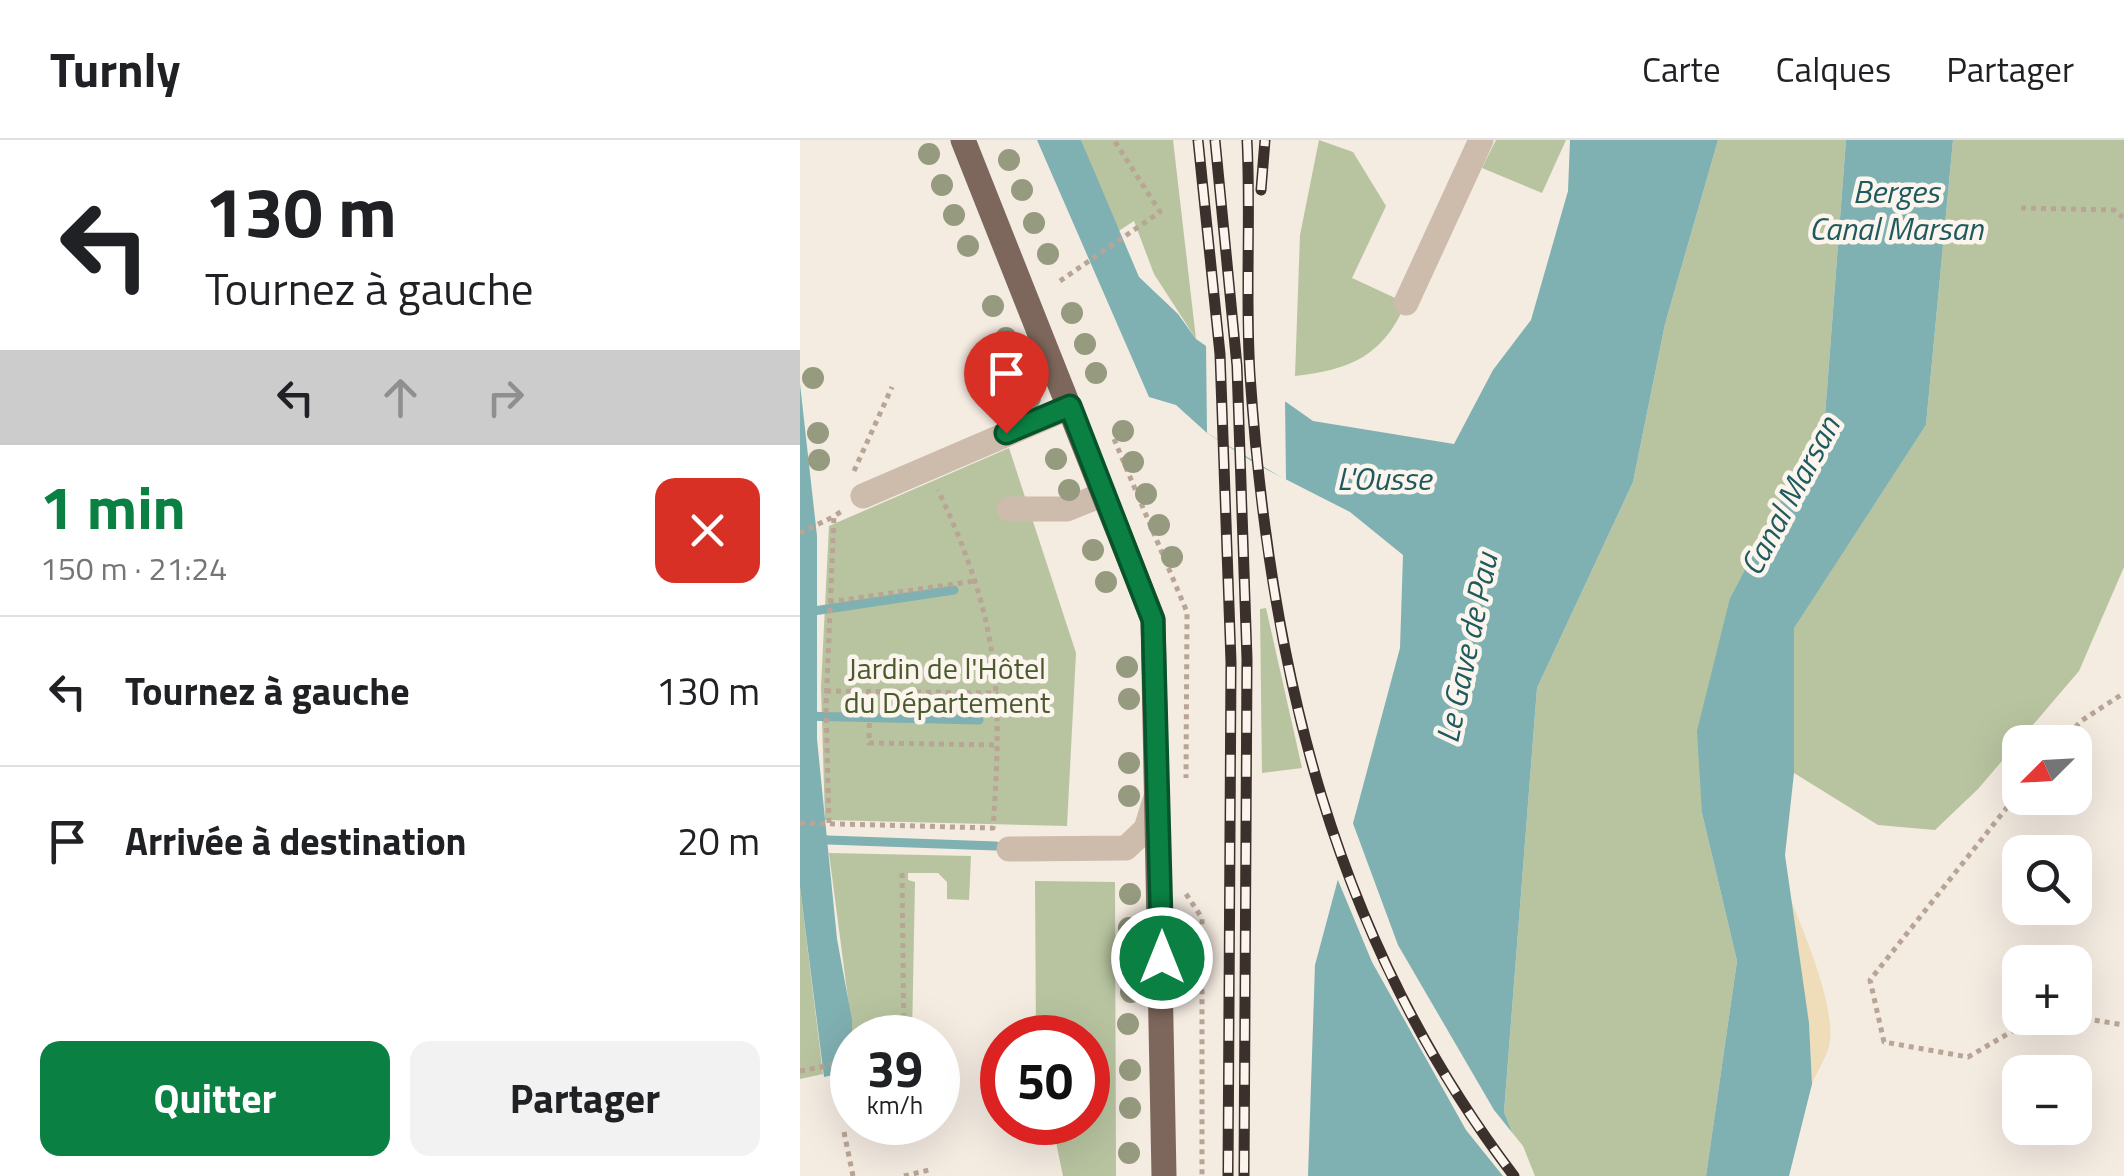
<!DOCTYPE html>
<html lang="fr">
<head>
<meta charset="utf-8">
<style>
  :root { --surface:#fff; --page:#f2f2f2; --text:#202124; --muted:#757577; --line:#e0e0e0; --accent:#0b8043 }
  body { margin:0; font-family:"Titillium Web",sans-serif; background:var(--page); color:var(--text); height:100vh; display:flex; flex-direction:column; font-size:38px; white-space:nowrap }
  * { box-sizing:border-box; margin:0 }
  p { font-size:32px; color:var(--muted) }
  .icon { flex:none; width:55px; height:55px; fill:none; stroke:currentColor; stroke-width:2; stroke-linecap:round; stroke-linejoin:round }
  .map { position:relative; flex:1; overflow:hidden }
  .sheet { display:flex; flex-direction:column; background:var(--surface); width:800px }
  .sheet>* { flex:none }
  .top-card { background:#fff; color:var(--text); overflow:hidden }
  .needle { width:65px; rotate:246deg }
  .controls { position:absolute; left:1202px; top:585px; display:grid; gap:20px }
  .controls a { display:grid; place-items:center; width:90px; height:90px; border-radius:20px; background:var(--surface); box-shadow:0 10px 40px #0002; font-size:50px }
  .speed { position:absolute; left:30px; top:875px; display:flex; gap:20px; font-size:50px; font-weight:700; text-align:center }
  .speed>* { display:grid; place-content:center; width:130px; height:130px; border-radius:50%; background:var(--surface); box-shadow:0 10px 40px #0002; line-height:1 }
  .speed small { font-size:25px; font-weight:400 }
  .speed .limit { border:15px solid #d22; background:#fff; color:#111 }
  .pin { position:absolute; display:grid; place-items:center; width:85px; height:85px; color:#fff; margin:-102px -42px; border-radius:50% 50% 50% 0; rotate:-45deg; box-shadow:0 0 10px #0007 }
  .pin .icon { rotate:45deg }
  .me { position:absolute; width:110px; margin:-55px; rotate:0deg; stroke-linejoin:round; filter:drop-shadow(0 0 8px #0008) }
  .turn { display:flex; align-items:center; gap:35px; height:210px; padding:0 40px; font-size:45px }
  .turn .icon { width:130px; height:130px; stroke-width:2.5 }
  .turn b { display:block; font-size:70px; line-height:85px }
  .lanes { display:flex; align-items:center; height:95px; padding:0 40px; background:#0003; justify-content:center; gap:50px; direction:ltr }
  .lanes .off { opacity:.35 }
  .round { display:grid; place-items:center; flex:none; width:105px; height:105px; border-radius:20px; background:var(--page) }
  .overview { display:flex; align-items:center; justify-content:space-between; height:170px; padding:0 40px }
  h1 { font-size:60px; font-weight:700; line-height:75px; color:var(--accent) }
  .action { display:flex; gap:20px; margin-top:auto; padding:20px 40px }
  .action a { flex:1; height:115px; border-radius:20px; background:var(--accent); color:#fff; font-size:40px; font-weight:700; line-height:115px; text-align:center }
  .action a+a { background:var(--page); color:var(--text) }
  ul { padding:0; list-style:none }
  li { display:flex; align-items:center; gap:30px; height:150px; padding:0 40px; border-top:2px solid var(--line) }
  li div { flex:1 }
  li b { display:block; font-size:38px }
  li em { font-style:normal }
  header { display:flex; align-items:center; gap:60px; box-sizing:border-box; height:140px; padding:0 50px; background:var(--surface); border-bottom:2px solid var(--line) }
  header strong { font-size:48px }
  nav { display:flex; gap:55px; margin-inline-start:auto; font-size:35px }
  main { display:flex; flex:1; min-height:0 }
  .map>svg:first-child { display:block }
  .green { fill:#b8c4a0 }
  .sand { fill:#efdcb8 }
  .water { fill:#7fb0b2 }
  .pier { fill:#f4ebe1 }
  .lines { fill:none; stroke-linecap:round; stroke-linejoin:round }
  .stream { stroke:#7fb0b2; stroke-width:9 }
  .path { stroke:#b9a596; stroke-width:5; stroke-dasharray:5 5; stroke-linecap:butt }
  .minor { stroke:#cdbbac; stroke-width:25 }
  .major { stroke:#7d675c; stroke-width:25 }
  .rail-casing { stroke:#3b302b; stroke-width:11 }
  .rail { stroke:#fbf5ee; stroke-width:8; stroke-dasharray:22; stroke-linecap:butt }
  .tree { fill:#969b7f }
  .route-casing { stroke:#07532c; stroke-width:25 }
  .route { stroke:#0b8043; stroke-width:18 }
  .labels { text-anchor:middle; stroke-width:9; stroke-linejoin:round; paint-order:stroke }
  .park-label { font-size:30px; fill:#4a5a2e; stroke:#fbf5ee }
  .water-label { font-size:32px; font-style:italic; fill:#1f5a5e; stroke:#fbf5ee }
</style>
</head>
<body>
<header>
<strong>Turnly</strong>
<nav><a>Carte</a><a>Calques</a><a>Partager</a></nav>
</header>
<main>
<section class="sheet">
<div class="top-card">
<div class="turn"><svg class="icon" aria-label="left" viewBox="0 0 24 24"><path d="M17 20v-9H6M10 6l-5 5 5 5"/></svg><div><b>130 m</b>Tournez à gauche</div></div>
<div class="lanes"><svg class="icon" aria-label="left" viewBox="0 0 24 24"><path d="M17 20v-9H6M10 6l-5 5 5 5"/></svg><svg class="icon off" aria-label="ahead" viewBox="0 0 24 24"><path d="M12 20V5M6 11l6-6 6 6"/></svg><svg class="icon off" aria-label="right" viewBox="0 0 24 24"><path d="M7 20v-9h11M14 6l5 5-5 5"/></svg></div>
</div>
<div class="overview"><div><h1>1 min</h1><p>150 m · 21:24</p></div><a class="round" style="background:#d93025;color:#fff"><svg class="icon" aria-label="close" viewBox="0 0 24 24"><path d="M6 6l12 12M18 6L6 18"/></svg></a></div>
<ul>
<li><svg class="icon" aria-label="left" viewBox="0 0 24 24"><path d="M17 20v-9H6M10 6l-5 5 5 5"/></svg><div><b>Tournez à gauche</b></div><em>130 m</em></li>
<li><svg class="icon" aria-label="arrive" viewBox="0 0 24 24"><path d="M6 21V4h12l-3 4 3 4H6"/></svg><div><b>Arrivée à destination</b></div><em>20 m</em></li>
</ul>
<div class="action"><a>Quitter</a><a>Partager</a></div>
</section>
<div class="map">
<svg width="1324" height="1036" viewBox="0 0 1324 1036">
  <rect width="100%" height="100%" fill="#f4ebe1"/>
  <!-- green -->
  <g class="green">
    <path d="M281,0H373L396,199L354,134L334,81L317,92Z"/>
    <path d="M519,0L553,12L586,66L552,138L606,163C583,216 550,230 495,236L500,95Z"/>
    <path d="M696,0H766L742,53L682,28Z"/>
    <path d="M918,0H1046L1025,276L930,458L902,673L937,821L906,1036H730L704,972L737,548L833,342L865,184Z"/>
    <path d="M1153,0H1324V427L1279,531L1178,649L1135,690L1078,685L994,633V487L1126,285Z"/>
    <path d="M209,308L276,513L267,686L25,680L21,547L29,386Z"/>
    <path d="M466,468L502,628L462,633L460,469Z"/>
    <path d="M29,713L171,716L169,760L147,759V742L138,733H108V740L115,742L112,897H53Z"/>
    <path d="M235,741L315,742L316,1036H263L252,983L288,982V898L236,897Z"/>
    <path d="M0,747L23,934L0,939Z"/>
  </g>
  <!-- sand -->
  <path class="sand" d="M988,752C1002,789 1038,869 1029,907C1025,919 1017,932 1012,944L1009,883Z"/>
  <!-- water -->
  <g class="water">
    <path d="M237,0H281L339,137L378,174L396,199L513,281L654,304L693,230L731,180L768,51L770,0H918L865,184L833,342L737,548L704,972L730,1036H508L515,825L600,508L603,415L550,372L458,325L407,293L376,265L349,257Z"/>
    <path d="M1046,0H1153L1126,285L994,488V633L985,715L1009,883L1012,944L989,1036H906L937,821L902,673L897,591L930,458L1025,276Z"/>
    <path d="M0,244L17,396V599L37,799L52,880V931L24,937L0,747Z"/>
  </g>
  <!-- pier -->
  <g class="pier">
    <path d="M406,203L485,260L486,340L407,293Z"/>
    <path d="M551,678L598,805L694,970L723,1006L735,1036H703L666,990L572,822L535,733Z"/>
  </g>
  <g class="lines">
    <!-- stream -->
    <g class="stream">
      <path d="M0,473L154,450"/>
      <path d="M0,576L179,580"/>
      <path d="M0,699L196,706"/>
    </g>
    <!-- path -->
    <g class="path">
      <path d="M1221,68L1314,70L1324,78"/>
      <path d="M260,141L360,72L314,0"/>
      <path d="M314,299L387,472L386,638"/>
      <path d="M54,331L92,247"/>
      <path d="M0,393L33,377"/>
      <path d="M29,462L175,441"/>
      <path d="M26,551L198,553"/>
      <path d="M70,553L69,603L199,605"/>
      <path d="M1262,602L1281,581L1324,553"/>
      <path d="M1220,651L1070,840L1084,902L1168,917L1235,878"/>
      <path d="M0,683L193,688C203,548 199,479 138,350"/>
      <path d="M29,683L26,566L34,376L42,371"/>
      <path d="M102,733L104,898"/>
      <path d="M386,754L402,778V1036"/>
      <path d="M1275,877L1324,885"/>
      <path d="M0,931L52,921"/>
      <path d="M44,992L53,1036"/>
      <path d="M104,1036L133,1029"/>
    </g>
    <!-- minor -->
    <g class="minor">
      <path d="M606,163L681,0"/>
      <path d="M63,356L270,267"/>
      <path d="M209,369H267L304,354"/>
      <path d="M209,709L326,708L346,689L355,660"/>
    </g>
    <!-- major -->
    <path class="major" d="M163,0L353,479L364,1036"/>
    <!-- rail casing -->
    <g class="rail-casing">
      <g id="rail">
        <path d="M398,0L420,214L431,522L428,1036"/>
        <path d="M415,0L437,226L447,519L444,1036"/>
        <path d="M447,0C451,78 445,157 450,235C470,529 533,798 714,1036"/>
        <path d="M461,50L465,0"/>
      </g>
    </g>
    <!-- rail -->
    <use href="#rail" class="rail"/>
  </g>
  <!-- trees -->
  <g class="tree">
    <circle cx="129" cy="14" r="11"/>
    <circle cx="209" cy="20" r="11"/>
    <circle cx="142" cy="45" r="11"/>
    <circle cx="222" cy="50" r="11"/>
    <circle cx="154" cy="75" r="11"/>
    <circle cx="234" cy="83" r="11"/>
    <circle cx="168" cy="106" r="11"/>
    <circle cx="248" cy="114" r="11"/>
    <circle cx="193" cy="166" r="11"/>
    <circle cx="272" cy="173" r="11"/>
    <circle cx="206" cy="198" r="11"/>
    <circle cx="285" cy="204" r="11"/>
    <circle cx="219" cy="227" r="11"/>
    <circle cx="296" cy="233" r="11"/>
    <circle cx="13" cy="238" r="11"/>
    <circle cx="230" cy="258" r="11"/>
    <circle cx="323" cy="291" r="11"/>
    <circle cx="18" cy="293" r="11"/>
    <circle cx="256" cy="319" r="11"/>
    <circle cx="19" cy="320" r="11"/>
    <circle cx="333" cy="322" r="11"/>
    <circle cx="269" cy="350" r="11"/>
    <circle cx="346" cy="354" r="11"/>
    <circle cx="359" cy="385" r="11"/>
    <circle cx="293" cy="410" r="11"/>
    <circle cx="372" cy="417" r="11"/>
    <circle cx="306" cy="442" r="11"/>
    <circle cx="327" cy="527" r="11"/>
    <circle cx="329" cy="559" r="11"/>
    <circle cx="329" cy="623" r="11"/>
    <circle cx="329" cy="656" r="11"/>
    <circle cx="330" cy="754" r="11"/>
    <circle cx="329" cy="788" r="11"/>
    <circle cx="329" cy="819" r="11"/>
    <circle cx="331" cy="852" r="11"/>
    <circle cx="328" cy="884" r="11"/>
    <circle cx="330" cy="930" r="11"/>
    <circle cx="330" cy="968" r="11"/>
    <circle cx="329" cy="1013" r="11"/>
  </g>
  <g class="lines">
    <!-- route casing -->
    <g class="route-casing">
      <path id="route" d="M206,293L270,266L353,480L362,818"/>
    </g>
    <!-- route -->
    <use href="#route" class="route"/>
  </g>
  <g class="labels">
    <!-- park labels -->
    <g class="park-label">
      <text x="147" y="539">Jardin de l'Hôtel<tspan x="147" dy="34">du Département</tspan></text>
    </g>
    <!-- water labels -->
    <g class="water-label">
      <text x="1096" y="63">Berges<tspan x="1096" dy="37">Canal Marsan</tspan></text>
      <text x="584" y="350">L'Ousse</text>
      <text transform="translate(990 356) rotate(-62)" y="11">Canal Marsan</text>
      <text transform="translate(667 508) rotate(-78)" y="11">Le Gave de Pau</text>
    </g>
  </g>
</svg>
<div class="controls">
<a><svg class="needle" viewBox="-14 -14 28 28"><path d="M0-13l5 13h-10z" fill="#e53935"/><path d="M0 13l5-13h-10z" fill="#757577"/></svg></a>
<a><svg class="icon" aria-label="search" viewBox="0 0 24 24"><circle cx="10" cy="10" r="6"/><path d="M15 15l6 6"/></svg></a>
<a>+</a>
<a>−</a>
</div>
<div class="speed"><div>39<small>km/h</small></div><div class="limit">50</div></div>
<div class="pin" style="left:206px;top:293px;background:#d93025"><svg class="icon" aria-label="arrive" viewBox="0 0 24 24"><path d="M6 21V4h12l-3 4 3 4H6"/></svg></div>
<svg class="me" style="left:362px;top:818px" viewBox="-20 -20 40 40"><circle r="17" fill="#0b8043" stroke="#fff" stroke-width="3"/><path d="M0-11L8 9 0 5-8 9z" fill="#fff"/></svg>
</div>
</main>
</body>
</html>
